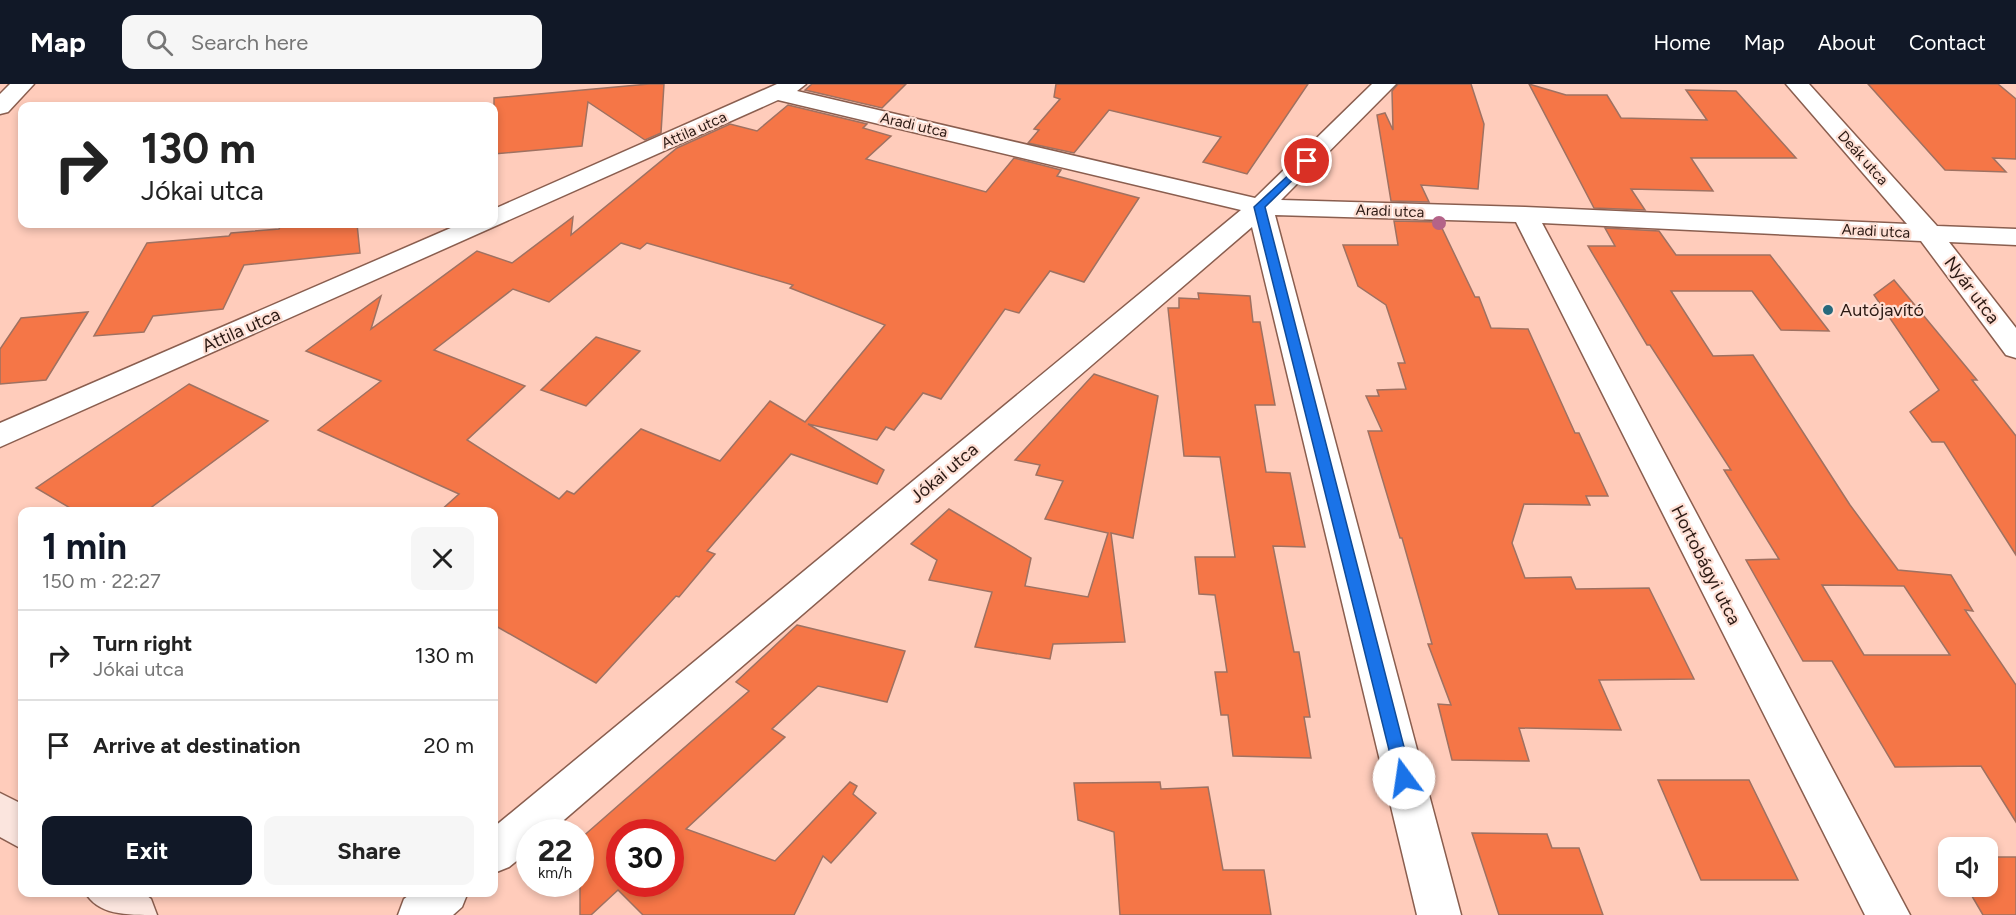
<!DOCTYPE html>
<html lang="en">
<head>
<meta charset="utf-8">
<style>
  :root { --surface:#fff; --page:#f6f6f6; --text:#222; --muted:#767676; --line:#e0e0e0; --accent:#111827 }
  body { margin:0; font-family:Figtree,sans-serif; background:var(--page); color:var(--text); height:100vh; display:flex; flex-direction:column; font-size:22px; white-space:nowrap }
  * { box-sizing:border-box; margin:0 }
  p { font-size:20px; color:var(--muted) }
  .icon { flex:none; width:33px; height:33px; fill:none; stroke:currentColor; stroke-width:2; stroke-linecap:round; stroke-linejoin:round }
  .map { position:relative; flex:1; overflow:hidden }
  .sheet { position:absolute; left:18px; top:423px; width:480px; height:390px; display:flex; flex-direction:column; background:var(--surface); border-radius:12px; box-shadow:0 3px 9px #0003 }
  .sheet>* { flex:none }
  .hud { position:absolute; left:18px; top:18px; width:480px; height:126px; border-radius:12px; box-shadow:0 3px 9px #0003; background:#fff; color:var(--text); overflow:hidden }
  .buttons { position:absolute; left:1938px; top:753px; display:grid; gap:12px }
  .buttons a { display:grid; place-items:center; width:60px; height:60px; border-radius:12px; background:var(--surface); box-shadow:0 3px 9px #0003; font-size:30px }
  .speed { position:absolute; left:516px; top:735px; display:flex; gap:12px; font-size:30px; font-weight:700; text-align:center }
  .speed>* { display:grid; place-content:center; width:78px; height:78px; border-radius:50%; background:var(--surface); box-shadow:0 3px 9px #0003; line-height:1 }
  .speed small { font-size:15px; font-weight:400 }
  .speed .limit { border:9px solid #d22; background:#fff; color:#111 }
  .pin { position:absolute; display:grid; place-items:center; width:51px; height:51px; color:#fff; margin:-26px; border:3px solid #fff; border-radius:50%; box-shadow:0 2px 6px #0007 }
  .me { position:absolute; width:66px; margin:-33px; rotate:346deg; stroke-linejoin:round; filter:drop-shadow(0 0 4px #0008) }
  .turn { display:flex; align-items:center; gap:21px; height:126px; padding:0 24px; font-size:27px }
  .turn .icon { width:78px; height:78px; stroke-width:2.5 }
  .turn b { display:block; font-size:42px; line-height:51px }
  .round { display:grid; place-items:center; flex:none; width:63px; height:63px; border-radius:12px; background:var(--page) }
  .overview { display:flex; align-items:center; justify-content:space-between; height:102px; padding:0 24px }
  h1 { font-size:36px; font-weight:700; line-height:45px; color:var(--accent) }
  .action { display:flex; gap:12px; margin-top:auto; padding:12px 24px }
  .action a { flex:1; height:69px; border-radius:12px; background:var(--accent); color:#fff; font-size:24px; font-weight:700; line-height:69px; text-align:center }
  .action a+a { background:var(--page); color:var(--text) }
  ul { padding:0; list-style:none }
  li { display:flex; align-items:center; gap:18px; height:90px; padding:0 24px; border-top:2px solid var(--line) }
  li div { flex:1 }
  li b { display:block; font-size:22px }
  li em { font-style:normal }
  header { display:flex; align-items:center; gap:36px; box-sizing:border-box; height:84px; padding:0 30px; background:var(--accent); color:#fff }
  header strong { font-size:28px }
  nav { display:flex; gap:33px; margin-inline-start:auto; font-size:21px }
  .search { width:420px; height:54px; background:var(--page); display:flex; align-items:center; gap:15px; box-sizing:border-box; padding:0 21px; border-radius:12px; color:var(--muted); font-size:22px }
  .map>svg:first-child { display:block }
  .building { fill:#f57647; stroke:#9f7161; stroke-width:1.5; fill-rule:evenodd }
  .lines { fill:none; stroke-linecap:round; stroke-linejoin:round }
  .street-casing { stroke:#8a5e4f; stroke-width:3 }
  .secondary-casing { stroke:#8a5e4f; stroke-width:3 }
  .street { fill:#fff; fill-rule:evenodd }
  .secondary { fill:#fbe5de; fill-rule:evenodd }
  .tree { fill:#b46388 }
  .route { fill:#1a73e8; stroke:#114b97; stroke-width:1.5 }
  .poi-dot { fill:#27697c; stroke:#fedfd4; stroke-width:2 }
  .labels { text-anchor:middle; stroke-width:4.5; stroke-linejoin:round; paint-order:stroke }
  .far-street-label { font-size:15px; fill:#2b1913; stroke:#fedfd4 }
  .street-label { font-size:18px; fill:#2b1913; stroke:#fedfd4 }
  .poi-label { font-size:18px; fill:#2b1913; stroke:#fedfd4; text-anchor:start }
</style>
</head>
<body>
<header>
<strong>Map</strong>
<div class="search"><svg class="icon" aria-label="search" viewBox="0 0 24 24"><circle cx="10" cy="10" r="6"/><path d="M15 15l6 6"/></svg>Search here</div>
<nav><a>Home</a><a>Map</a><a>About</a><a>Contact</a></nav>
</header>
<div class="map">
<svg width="2016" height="831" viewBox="0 0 2016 831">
  <rect width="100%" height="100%" fill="#fcb"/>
  <!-- building -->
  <g class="building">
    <path d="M649,0H664L661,49L645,56L588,18L582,62L494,70V14Z"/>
    <path d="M812,0H906L882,24L805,6Z"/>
    <path d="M1056,0H1308L1247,90L1203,78L1221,53L1109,26L1074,69L1028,59L1039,46L1034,45L1060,15L1054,13Z"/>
    <path d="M1398,0H1471L1484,40L1478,105L1421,101L1429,118L1391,117L1377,31L1385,29L1393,46L1392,7Z"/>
    <path d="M1529,0L1566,11H1607L1621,34L1707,36L1686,6L1736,7L1796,74H1691L1713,107L1631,105L1645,126L1594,124Z"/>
    <path d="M1868,0H1998L2016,15V75L1993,74L2006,88L1945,86Z"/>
    <path d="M788,21L867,40L863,44L891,52L866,75L986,108L1014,74L1061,86L1057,92L1139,114L1084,198L1050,187L1019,229L1005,225L941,315L923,309L894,346L886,343L877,356L808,340L884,386L877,400L791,370L707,467L715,470L679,513L676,512L596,599L494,541V428H439L459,410L318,346L381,297L306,267L381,212L371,245L477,167L512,179L573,133L571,151L677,64L730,40L757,47ZM621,159L640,165L647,159L793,201L790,204L885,241L805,338L770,317L720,377L641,345L574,410L567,407L559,415L467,356L525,302L434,266L513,205L549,218Z"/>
    <path d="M1394,137L1439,138L1475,213H1479L1491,244L1528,245L1575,349H1579L1608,412H1586L1590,421L1524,420L1512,459L1525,494L1571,493L1576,505L1649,504L1694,595L1599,596L1621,646L1519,644L1529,677L1452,676L1438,620L1451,621L1428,560H1432L1402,454H1400L1368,347H1382L1366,312H1379L1377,306L1406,305L1398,279H1405L1386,221L1358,202L1343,161H1398Z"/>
    <path d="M281,140H357L360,169L244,181L223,225L153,232L144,248L94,252L147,159L229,152L231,149L279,145Z"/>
    <path d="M1605,144L1659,147L1676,171H1770L1829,247L1781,246L1752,207H1671L1713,272L1753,271L1850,421L1898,486L1951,491L1973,527L1965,526L2016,601V738L1981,682L1895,683L1832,577H1803L1746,476L1779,475L1724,386H1731L1650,261H1647L1588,162H1615ZM1822,501L1904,502L1950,571H1864Z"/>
    <path d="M1894,196L1977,296H1972L2016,352V471L1944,358H1932L1910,328L1939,306L1874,211Z"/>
    <path d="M1198,209L1250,212L1253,238H1260L1275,321H1255L1266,388L1290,389L1305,463L1273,462L1294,568H1299L1310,633H1304L1311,674L1233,672L1228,631H1221L1215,588H1227L1215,511L1199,510L1195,473H1235L1220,373L1184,372L1168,224H1179V214L1199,215Z"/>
    <path d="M88,228L46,296L0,300V265L21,234Z"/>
    <path d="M596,253L640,267L586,322L541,306Z"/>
    <path d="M1094,290L1158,312L1133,454L1111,449L1125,558L1053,560L1050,575L975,563L992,508L929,496L937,476L911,460L949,425L1031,474L1025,502L1088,513L1108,449L1045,435L1063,397L1036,391L1040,381L1015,376Z"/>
    <path d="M189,300L268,337L145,428H77L36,404Z"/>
    <path d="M797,541L905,567L887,618L818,602L772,645L785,653L686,745L775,777L850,698L857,702L853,710L876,729L831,779L823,772L794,831H643L618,806L591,831H580V755L749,607L736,598ZM620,748H670V800H620Z"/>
    <path d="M1658,696H1749L1798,796H1701Z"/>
    <path d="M1160,698L1161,705L1208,703L1223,786H1264L1271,831H1120L1114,748L1078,736L1074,699Z"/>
    <path d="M1472,749L1547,750L1552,764H1579L1603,831H1499Z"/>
    <path d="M1988,773H2016V831H1983L1966,802H1988Z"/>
  </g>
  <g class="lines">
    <!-- street casing -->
    <g class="street-casing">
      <g id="street">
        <path d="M10,0H34L8,28L0,30V10Z"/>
        <path d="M777,0H806L797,7L1255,114L1372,0H1396L1281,116L1525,123L1907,140L1786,0H1809L1937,142L2016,145V161L1949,158L2016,244V274L2006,271L1921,157L1542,139L1910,831H1865L1516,138L1275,131L1461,831H1417L1252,143L550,748H530V766L509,783L494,789V743L1241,126L778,16L0,363V339L460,140H494V125Z"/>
        <path d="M413,808H468L462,823L453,831H398L404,815Z"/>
      </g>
    </g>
    <!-- secondary casing -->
    <g class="secondary-casing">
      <g id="secondary">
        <path d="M0,709L22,720V765L0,753Z"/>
        <path d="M85,808H142L151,815L157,831C125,831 98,831 85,808Z"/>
      </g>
    </g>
    <!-- street -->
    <use href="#street" class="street"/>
    <!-- secondary -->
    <use href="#secondary" class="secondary"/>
  </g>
  <!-- trees -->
  <circle class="tree" cx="1439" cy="139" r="7"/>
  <!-- route -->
  <path class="route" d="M1307,74L1312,77L1310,79L1265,123L1412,694L1410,699L1404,702L1398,699L1396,694L1254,123Z"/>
  <!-- markers -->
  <circle class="poi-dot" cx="1828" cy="226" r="6"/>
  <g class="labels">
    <!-- far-street labels -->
    <g class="far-street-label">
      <text transform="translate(914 41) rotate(13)" y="5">Aradi utca</text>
      <text transform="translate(694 46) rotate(-24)" y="5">Attila utca</text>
      <text transform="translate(1863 74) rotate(48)" y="5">Deák utca</text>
      <text transform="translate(1390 127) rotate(2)" y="5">Aradi utca</text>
      <text transform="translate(1876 147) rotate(3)" y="5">Aradi utca</text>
    </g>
    <!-- street labels -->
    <g class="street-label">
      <text transform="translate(1972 206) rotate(53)" y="6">Nyár utca</text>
      <text transform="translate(241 246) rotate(-24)" y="6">Attila utca</text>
      <text transform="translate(944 389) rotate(-40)" y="6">Jókai utca</text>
      <text transform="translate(1706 481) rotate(63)" y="6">Hortobágyi utca</text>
    </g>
    <!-- poi labels -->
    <g class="poi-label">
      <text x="1840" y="232">Autójavító</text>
    </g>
  </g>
</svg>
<div class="buttons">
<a><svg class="icon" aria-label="sound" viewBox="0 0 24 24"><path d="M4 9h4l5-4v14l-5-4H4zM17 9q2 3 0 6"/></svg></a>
</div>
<div class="speed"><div>22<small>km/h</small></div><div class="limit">30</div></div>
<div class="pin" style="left:1307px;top:77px;background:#d93025"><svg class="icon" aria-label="arrive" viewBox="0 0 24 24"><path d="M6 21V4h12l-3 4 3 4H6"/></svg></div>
<svg class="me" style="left:1404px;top:694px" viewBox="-20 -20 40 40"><circle r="19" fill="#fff"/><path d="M0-13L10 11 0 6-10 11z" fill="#1a73e8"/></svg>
<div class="hud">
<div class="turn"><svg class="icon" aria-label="right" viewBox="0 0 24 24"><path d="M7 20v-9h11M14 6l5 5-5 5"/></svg><div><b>130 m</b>Jókai utca</div></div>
</div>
<section class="sheet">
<div class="overview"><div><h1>1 min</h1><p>150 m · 22:27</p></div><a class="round"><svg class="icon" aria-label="close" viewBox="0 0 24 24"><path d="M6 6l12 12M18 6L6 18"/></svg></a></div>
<ul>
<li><svg class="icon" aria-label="right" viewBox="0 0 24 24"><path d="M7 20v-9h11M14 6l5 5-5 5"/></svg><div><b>Turn right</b><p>Jókai utca</p></div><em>130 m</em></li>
<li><svg class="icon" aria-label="arrive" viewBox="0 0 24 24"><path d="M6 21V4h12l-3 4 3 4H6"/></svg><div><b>Arrive at destination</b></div><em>20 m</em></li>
</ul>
<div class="action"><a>Exit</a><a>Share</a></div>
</section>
</div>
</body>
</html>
